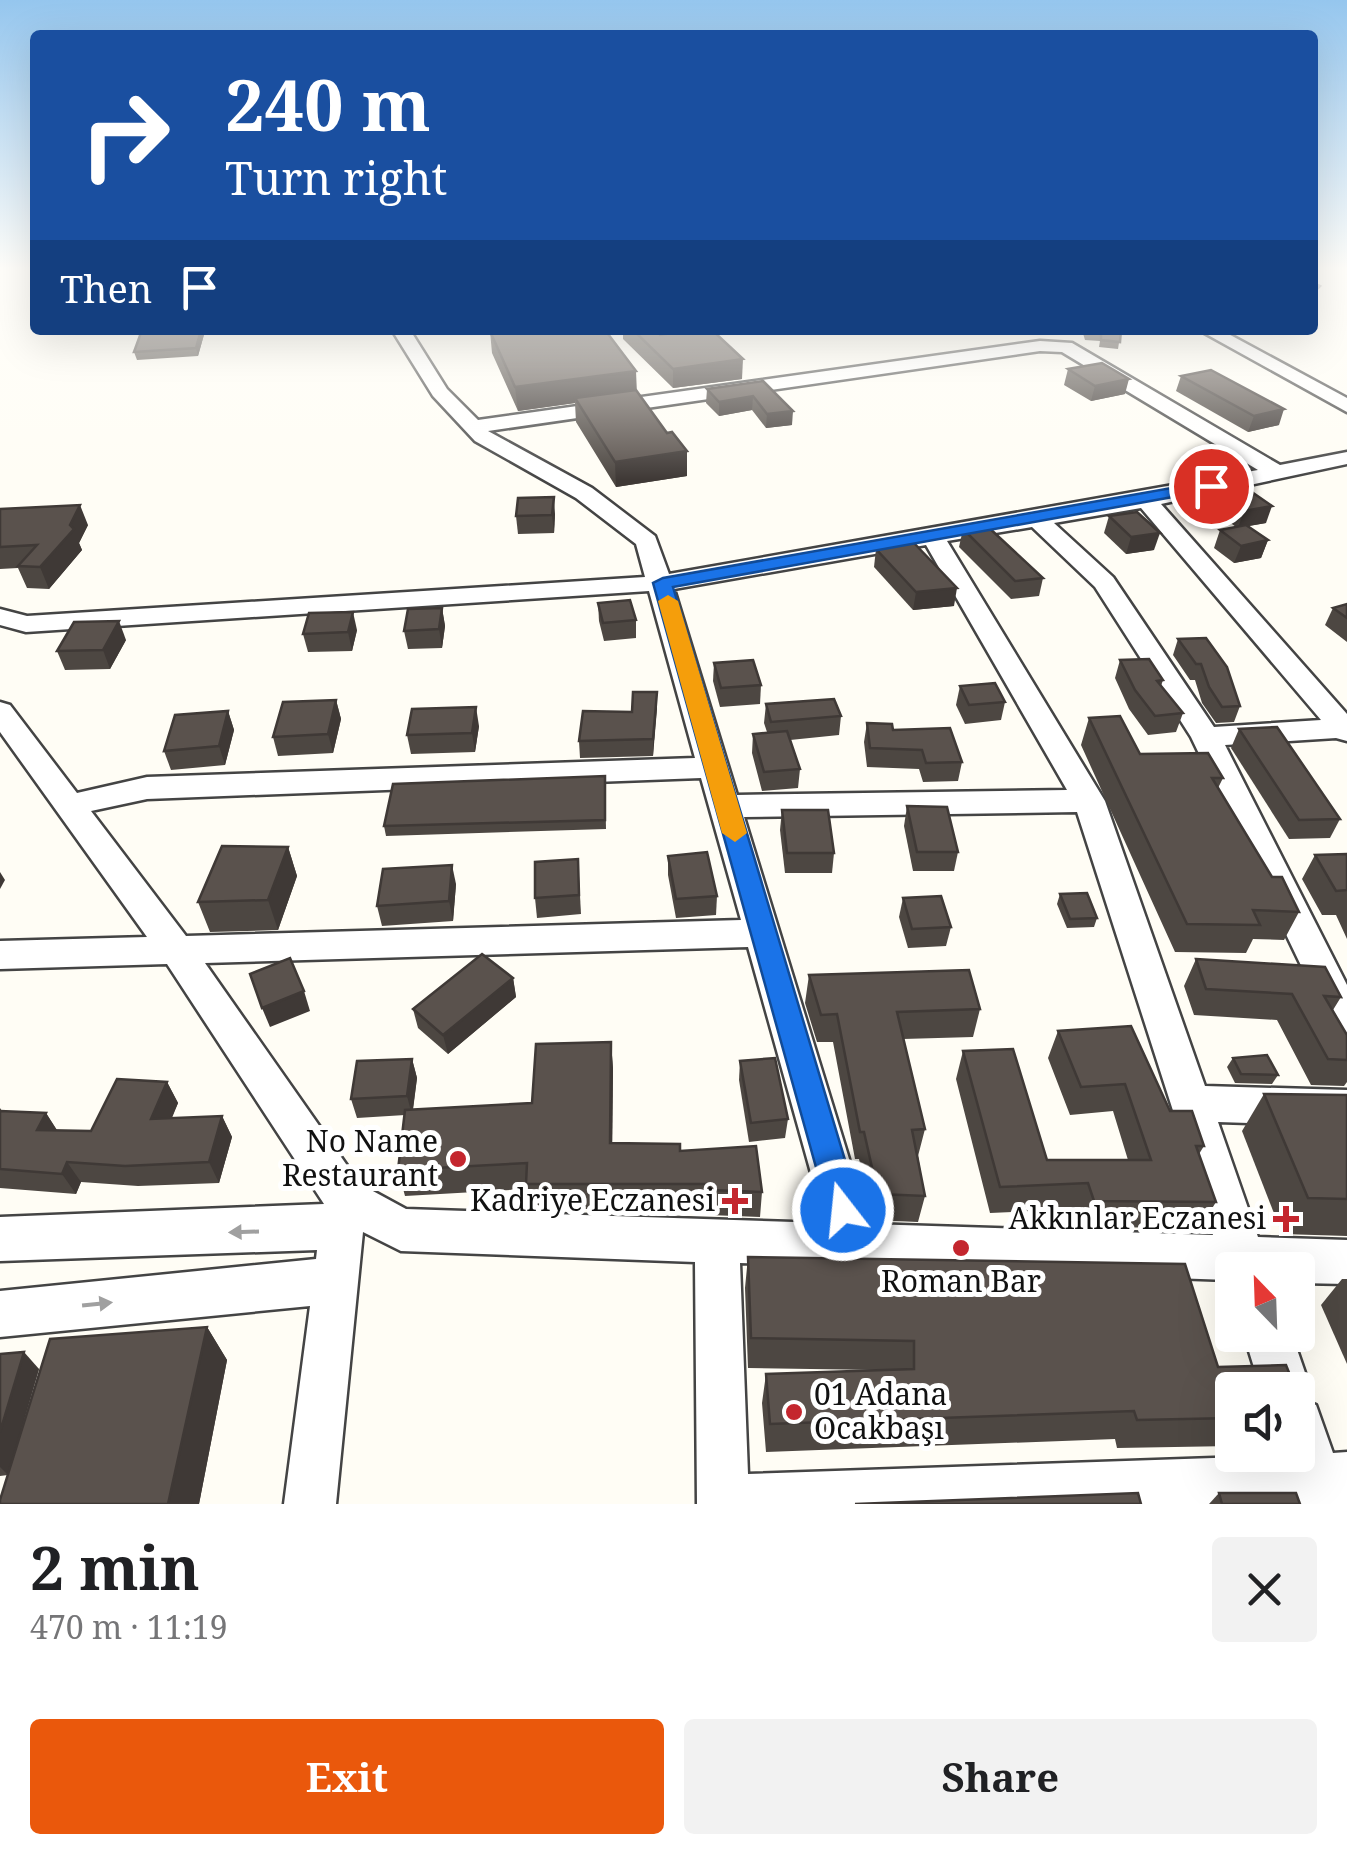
<!DOCTYPE html>
<html lang="en">
<head>
<meta charset="utf-8">
<style>
  :root { --surface:#fff; --page:#f2f2f2; --text:#202124; --muted:#757577; --accent:#ea580c }
  body { margin:0; font-family:"Noto Serif",serif; background:var(--page); color:var(--text); height:100vh; display:flex; flex-direction:column; font-size:38px; white-space:nowrap }
  * { box-sizing:border-box; margin:0 }
  p { font-size:32px; color:var(--muted) }
  .icon { flex:none; width:55px; height:55px; fill:none; stroke:currentColor; stroke-width:2; stroke-linecap:round; stroke-linejoin:round }
  .map { position:relative; height:1504px; overflow:hidden }
  .side { display:flex; flex-direction:column; background:var(--surface); flex:1 }
  .side>* { flex:none }
  .guide { position:absolute; left:30px; top:30px; width:1288px; height:305px; border-radius:10px; box-shadow:0 10px 40px #0002; background:#1a4fa0; color:#fff; overflow:hidden }
  .needle { width:65px; rotate:337deg }
  .tools { position:absolute; left:1215px; top:1252px; display:grid; gap:20px }
  .tools a { display:grid; place-items:center; width:100px; height:100px; border-radius:10px; background:var(--surface); box-shadow:0 10px 40px #0002; font-size:50px }
  .pin { position:absolute; display:grid; place-items:center; width:85px; height:85px; color:#fff; margin:-42px; border:5px solid #fff; border-radius:50%; box-shadow:0 2px 10px #0007 }
  .me { position:absolute; width:110px; margin:-55px; rotate:344deg; stroke-linejoin:round; filter:drop-shadow(0 0 8px #0008) }
  .turn { display:flex; align-items:center; gap:35px; height:210px; padding:0 30px; font-size:45px }
  .turn .icon { width:130px; height:130px; stroke-width:2.5 }
  .turn b { display:block; font-size:70px; line-height:85px }
  .then { display:flex; align-items:center; height:95px; padding:0 30px; background:#0003; gap:20px; font-size:38px }
  .round { display:grid; place-items:center; flex:none; width:105px; height:105px; border-radius:10px; background:var(--page) }
  .headline { display:flex; align-items:center; justify-content:space-between; height:170px; padding:0 30px }
  h1 { font-size:60px; font-weight:700; line-height:75px }
  .button { display:flex; gap:20px; margin-top:auto; padding:20px 30px }
  .button a { flex:1; height:115px; border-radius:10px; background:var(--accent); color:#fff; font-size:40px; font-weight:700; line-height:115px; text-align:center }
  .button a+a { background:var(--page); color:var(--text) }
  .map>svg:first-child { display:block }
  .lines { fill:none; stroke-linecap:round; stroke-linejoin:round }
  .minor-casing { stroke:#444; stroke-width:5 }
  .minor { fill:#fff; fill-rule:evenodd }
  .wall { fill:#4d4742 }
  .shaded-wall { fill:#3f3936 }
  .building { fill:#5a524d; stroke:#3f3936; stroke-width:2.5 }
  .oneway { fill:#a0a0a0 }
  .route { fill:#1a73e8; stroke:#114b97; stroke-width:2.5 }
  .slow { fill:#f59e0b }
  .poi-dot { fill:#c4262e; stroke:#fff; stroke-width:4 }
  .labels { text-anchor:middle; stroke-width:10; stroke-linejoin:round; paint-order:stroke }
  .near-poi-label { font-size:30px; fill:#111; stroke:#fff; text-anchor:end }
</style>
</head>
<body>
<div class="map">
<svg width="1347" height="1504" viewBox="0 0 1347 1504">
  <rect width="100%" height="100%" fill="#fffdf5"/>
  <g class="lines">
    <!-- minor casing -->
    <g class="minor-casing">
      <g id="minor">
        <path d="M392,330H410L447,389L478,420L1040,341L1072,343L1280,465L1347,452V464L1161,504L1347,714V741L1336,738L1225,745L1347,985V1039L1334,1034L1191,737L1095,587L1032,527L947,541L1105,801L1205,1086L1347,1090V1126L1218,1122L1258,1237L1347,1240V1284L1298,1283V1270H1232V1287L1229,1280L740,1263L748,1474L1298,1455V1390H1261L1244,1335H1292L1311,1390L1306,1401L1316,1405L1333,1453L1347,1452V1504H697L695,1262L401,1251L363,1232L336,1504H284L310,1306L0,1337V1291L316,1259L317,1250L0,1261V1217L324,1204L167,964L0,969V941L147,937L0,732V702L10,705L77,793L147,777L695,758L649,591L26,632L0,625V609L27,616L645,577L636,544L576,498L475,441L433,396ZM1040,351L1062,352L1258,470L669,574L655,536L592,488L488,431ZM1141,508L1321,720L1214,727L1113,577L1054,523ZM926,545L1067,790L737,795L674,589ZM701,778L741,920L186,936L91,811L147,799ZM1077,812L1213,1235L869,1224L744,817ZM748,947L825,1223L406,1209L360,1184L205,963Z"/>
        <path d="M1199,330H1221L1347,398V412Z"/>
      </g>
    </g>
    <!-- minor -->
    <use href="#minor" class="minor"/>
  </g>
  <!-- wall -->
  <g class="wall">
    <path d="M623,330H657L660,335L742,379L673,388L623,339Z"/>
    <path d="M1082,330H1121L1118,349L1099,347L1100,341L1085,340Z"/>
    <path d="M205,331L198,356L137,360L134,352Z"/>
    <path d="M490,331L637,391L667,433L687,451V476L616,487L576,422L575,403L518,411L492,353Z"/>
    <path d="M1068,369L1125,394L1091,401L1064,385Z"/>
    <path d="M1181,376L1279,425L1248,432L1176,391Z"/>
    <path d="M763,381L792,425L766,428L752,410L719,416L706,403L707,389Z"/>
    <path d="M1218,492L1266,523L1248,526L1268,540L1261,558L1234,563L1214,548L1220,530L1236,527L1212,509Z"/>
    <path d="M0,509L88,525L79,543L82,550L49,589L27,588L18,568L0,569Z"/>
    <path d="M555,514L554,533L518,534L516,516Z"/>
    <path d="M1109,516L1154,550L1126,554L1104,533Z"/>
    <path d="M963,529L1043,578L1039,596L1011,599L959,547Z"/>
    <path d="M876,549L954,606L913,610L874,567Z"/>
    <path d="M598,603L636,620V638L604,641L599,621Z"/>
    <path d="M1347,604V642L1325,625L1333,608Z"/>
    <path d="M442,608L445,626L442,648L408,649L404,631Z"/>
    <path d="M357,630L352,651L308,652L303,634Z"/>
    <path d="M1178,639L1240,706L1234,722L1216,723L1202,703L1195,680H1190L1173,655Z"/>
    <path d="M126,640L110,669L65,670L57,651Z"/>
    <path d="M1120,660L1163,680L1161,686L1183,713L1176,732L1148,735L1129,709L1115,678Z"/>
    <path d="M714,663L761,685L760,704L720,707L713,681Z"/>
    <path d="M960,686L1005,702L1001,720L965,724L956,705Z"/>
    <path d="M657,692L653,756L580,758L579,741L632,712Z"/>
    <path d="M336,700L341,719L333,753L278,756L273,737Z"/>
    <path d="M766,704L841,716L839,735L790,740L800,769L798,788L762,791L752,753L753,734L767,732L764,723Z"/>
    <path d="M228,711L234,730L225,765L171,770L164,751Z"/>
    <path d="M1089,718L1140,754L1223,778L1218,788L1272,877L1299,912L1284,940L1253,939L1246,953L1175,952L1081,745Z"/>
    <path d="M867,723L893,730L962,762L958,781L923,782L919,769L867,767L864,742Z"/>
    <path d="M479,726L475,752L411,754L407,735Z"/>
    <path d="M1239,729L1340,819L1330,838L1289,839L1231,748Z"/>
    <path d="M605,776L606,829L386,836L384,826Z"/>
    <path d="M907,806L958,852L954,871H913L904,826Z"/>
    <path d="M782,810L834,853L832,873H785L780,830Z"/>
    <path d="M288,847L297,876L278,930L210,932L198,902Z"/>
    <path d="M1347,854V939L1336,915H1322L1302,879L1315,855Z"/>
    <path d="M668,856L717,896L716,915L676,918L668,875Z"/>
    <path d="M578,859L581,914L537,918L535,898Z"/>
    <path d="M456,884L453,921L382,926L377,906Z"/>
    <path d="M1060,894L1097,918L1094,927L1067,928L1057,904Z"/>
    <path d="M903,898L951,927L946,946L908,948L899,917Z"/>
    <path d="M1196,959L1341,997L1333,1010L1347,1035V1082L1344,1086L1311,1085L1277,1020L1194,1015L1184,986Z"/>
    <path d="M809,975L980,1009L973,1037L903,1039L925,1129L918,1156L925,1196L918,1222L872,1220L859,1159H855L833,1042H817L805,1003Z"/>
    <path d="M513,978L516,997L448,1054L418,1028L413,1009Z"/>
    <path d="M1058,1031L1170,1111L1204,1146L1199,1154L1216,1202L1200,1228L1081,1227L1076,1209L990,1213L956,1079L963,1051L1047,1160H1128L1113,1111L1070,1115L1048,1058Z"/>
    <path d="M611,1042L613,1069L612,1143L680,1151L762,1192L760,1217L709,1215L708,1209H530L527,1189L405,1196L398,1170L405,1115L357,1118L351,1099L412,1059L417,1078L413,1110L532,1103Z"/>
    <path d="M1233,1058L1278,1075L1272,1084L1235,1083L1227,1067Z"/>
    <path d="M740,1061L788,1119L785,1138L749,1142L739,1080Z"/>
    <path d="M167,1082L178,1103L172,1118L222,1116L232,1137L219,1183L138,1186L81,1182L76,1194L0,1188V1108L2,1111L46,1113L57,1130L91,1131Z"/>
    <path d="M1264,1094L1347,1095V1236L1282,1234L1242,1131Z"/>
    <path d="M748,1257L1218,1367L1232,1390V1446L1117,1448L1115,1439L766,1452L762,1403L766,1374L876,1370L748,1368L745,1288Z"/>
    <path d="M1342,1279H1347V1364L1321,1305Z"/>
    <path d="M207,1327L227,1360L199,1504H0L8,1475L0,1476V1354L39,1369L10,1467Z"/>
    <path d="M1298,1395L1306,1417L1298,1426Z"/>
    <path d="M1219,1493L1300,1504H1209Z"/>
  </g>
  <!-- shaded-wall -->
  <g class="shaded-wall">
    <path d="M201,330L205,331L198,356L196,348Z"/>
    <path d="M743,359L742,379L673,388V369Z"/>
    <path d="M636,371L637,394L575,398V403L518,411L515,387Z"/>
    <path d="M1129,379L1125,394L1091,401L1095,386Z"/>
    <path d="M753,396L752,410L719,416V402Z"/>
    <path d="M1284,409L1279,425L1248,432L1254,416Z"/>
    <path d="M793,411L792,425L766,428L767,414Z"/>
    <path d="M687,451V476L616,487L615,462Z"/>
    <path d="M554,497L555,514L554,533L552,515Z"/>
    <path d="M80,505L88,525L79,543L82,550L49,589L40,567L70,525Z"/>
    <path d="M1272,506L1266,523L1238,528L1244,511Z"/>
    <path d="M1160,533L1154,550L1126,554L1131,537Z"/>
    <path d="M1268,540L1261,558L1234,563L1241,546Z"/>
    <path d="M957,588L954,606L913,610L916,592Z"/>
    <path d="M442,608L445,626L442,648L439,629Z"/>
    <path d="M353,612L357,630L352,651L348,632Z"/>
    <path d="M119,621L126,640L110,669L103,650Z"/>
    <path d="M657,692V709L653,756V739Z"/>
    <path d="M336,700L341,719L333,753L328,734Z"/>
    <path d="M476,707L479,726L475,752L472,733Z"/>
    <path d="M228,711L234,730L225,765L219,746Z"/>
    <path d="M288,847L297,876L278,930L268,900Z"/>
    <path d="M452,865L456,884L453,921L449,901Z"/>
    <path d="M0,872L5,880L0,889Z"/>
    <path d="M513,978L516,997L448,1054L443,1035Z"/>
    <path d="M304,991L310,1011L270,1027L262,1008Z"/>
    <path d="M611,1042L613,1069L612,1169L610,1143Z"/>
    <path d="M412,1059L417,1078L412,1115L407,1096Z"/>
    <path d="M167,1082L178,1103L162,1139L151,1119Z"/>
    <path d="M46,1113L59,1134L37,1130Z"/>
    <path d="M222,1116L232,1137L219,1183L209,1162Z"/>
    <path d="M67,1162L81,1182L76,1194L62,1174Z"/>
    <path d="M207,1327L227,1360L199,1504H168Z"/>
    <path d="M24,1352L39,1369L8,1475L0,1467V1432Z"/>
  </g>
  <!-- building -->
  <g class="building">
    <path d="M1312,282L1320,286L1312,294Z"/>
    <path d="M142,330H201L196,348L134,352Z"/>
    <path d="M497,330H605L636,371L515,387L490,331Z"/>
    <path d="M633,330H657L660,335L692,330H712L743,359L673,369Z"/>
    <path d="M1086,330H1121L1120,342L1101,340V334L1087,333Z"/>
    <path d="M1102,363L1129,379L1095,386L1068,369Z"/>
    <path d="M1211,370L1284,409L1254,416L1181,376Z"/>
    <path d="M763,381L793,411L767,414L753,396L719,402L707,389Z"/>
    <path d="M636,390L667,433L672,432L687,451L615,462L575,398Z"/>
    <path d="M1246,488L1272,506L1244,511L1218,492Z"/>
    <path d="M554,497L552,515L516,516L518,498Z"/>
    <path d="M80,505L70,525L74,529L40,567L18,566L37,545L0,547V509Z"/>
    <path d="M1137,512L1160,533L1131,537L1109,516Z"/>
    <path d="M986,525L1043,578L1015,581L963,529Z"/>
    <path d="M1246,525L1268,540L1241,546L1220,530Z"/>
    <path d="M913,542L957,588L916,592L876,549Z"/>
    <path d="M630,600L636,620L603,623L598,603Z"/>
    <path d="M1347,604V618L1333,608Z"/>
    <path d="M442,608L439,629L404,631L408,609Z"/>
    <path d="M353,612L348,632L303,634L309,613Z"/>
    <path d="M119,621L103,650L57,651L74,622Z"/>
    <path d="M1206,638L1227,667L1240,706L1222,707L1209,687L1201,664H1196L1178,639Z"/>
    <path d="M1149,659L1163,680L1157,681L1183,713L1155,716L1135,690L1120,660Z"/>
    <path d="M753,660L761,685L721,688L714,663Z"/>
    <path d="M995,683L1005,702L969,705L960,686Z"/>
    <path d="M633,692H657L653,739L579,741L583,711L632,712Z"/>
    <path d="M834,699L841,716L771,722L766,704Z"/>
    <path d="M336,700L328,734L273,737L283,702Z"/>
    <path d="M476,707L472,733L407,735L412,709Z"/>
    <path d="M228,711L219,746L164,751L175,715Z"/>
    <path d="M1120,716L1140,754L1208,753L1223,778H1212L1272,877H1282L1299,912L1253,910L1260,925L1187,924L1089,718Z"/>
    <path d="M867,723L892,724L893,730L950,728L962,762L926,763L922,750L870,748Z"/>
    <path d="M1277,727L1340,819L1299,820L1239,729Z"/>
    <path d="M787,731L800,769L764,772L753,734Z"/>
    <path d="M605,776V820L384,826L393,784Z"/>
    <path d="M907,806L947,807L958,852H917Z"/>
    <path d="M782,810H828L834,853H787Z"/>
    <path d="M222,846L288,847L268,900L198,902Z"/>
    <path d="M707,852L717,896L676,899L668,856Z"/>
    <path d="M1347,854V890L1336,891L1315,855Z"/>
    <path d="M578,859L579,895L535,898V862Z"/>
    <path d="M452,865L449,901L377,906L383,869Z"/>
    <path d="M1087,893L1097,918L1070,919L1060,894Z"/>
    <path d="M941,896L951,927L912,929L903,898Z"/>
    <path d="M482,954L513,978L443,1035L413,1009Z"/>
    <path d="M290,958L304,991L262,1008L250,974Z"/>
    <path d="M1196,959L1325,967L1341,997L1324,996L1347,1035V1060L1328,1059L1292,994L1206,989Z"/>
    <path d="M969,970L980,1009L897,1012L925,1129L912,1130L925,1196L878,1194L864,1132H860L837,1014L821,1015L809,975Z"/>
    <path d="M1131,1026L1170,1111H1192L1204,1146H1196L1216,1202L1094,1201L1088,1183L1000,1187L963,1051L1013,1049L1047,1160H1151L1125,1084L1081,1087L1058,1031Z"/>
    <path d="M611,1042L610,1143L680,1144V1151L756,1146L762,1192L710,1190L709,1184H526L527,1163L398,1170L405,1110L532,1103L536,1044Z"/>
    <path d="M1267,1055L1278,1075L1241,1074L1233,1058Z"/>
    <path d="M775,1058L788,1119L751,1123L740,1061Z"/>
    <path d="M412,1059L407,1096L351,1099L357,1061Z"/>
    <path d="M117,1079L167,1082L151,1119L222,1116L209,1162L125,1166L67,1162L62,1174L0,1169V1111L46,1113L37,1130L91,1131Z"/>
    <path d="M1264,1094L1347,1095V1199L1308,1198Z"/>
    <path d="M748,1257L1185,1264L1218,1367L1286,1365L1296,1390H1232V1418L1137,1420L1134,1411L770,1424L766,1374L914,1369V1341L751,1338Z"/>
    <path d="M207,1327L168,1504H0V1500L50,1339Z"/>
    <path d="M24,1352L0,1432V1354Z"/>
    <path d="M1298,1395L1306,1417H1298Z"/>
    <path d="M1138,1493L1141,1504H855Z"/>
    <path d="M1219,1493H1296L1300,1504H1222Z"/>
  </g>
  <!-- one-way arrows -->
  <defs><path id="oneway-solid" d="M-6-.8H1V-3.2L6.5 0L1 3.2V.8H-6Z" transform="scale(2.5)"/></defs>
  <g class="oneway">
    <use href="#oneway-solid" transform="translate(244 1232) rotate(178)"/>
    <use href="#oneway-solid" transform="translate(97 1304) rotate(-6)"/>
  </g>
  <!-- sky -->
  <linearGradient id="sky" x2="0" y2="1"><stop stop-color="#95c6ee"/><stop offset="0.56" stop-color="#fffefa"/><stop offset="1" stop-color="#fffefa" stop-opacity="0"/></linearGradient>
  <rect width="1347" height="480" fill="url(#sky)"/>
  <!-- route -->
  <path class="route" d="M1211,481L1219,486L1217,489L673,587L860,1210L855,1221L843,1225L831,1221L653,583L663,578Z"/>
  <!-- slow -->
  <path class="slow" d="M668,595L678,601L747,833L735,842L722,833L658,601Z"/>
  <!-- markers -->
  <g class="poi-dot">
    <circle cx="458" cy="1159" r="10"/>
    <path d="M730 1186h10v10h10v10h-10v10h-10v-10h-10v-10h10z"/>
    <path d="M1281 1204h10v10h10v10h-10v10h-10v-10h-10v-10h10z"/>
    <circle cx="961" cy="1248" r="10"/>
    <circle cx="794" cy="1412" r="10"/>
  </g>
  <g class="labels">
    <!-- near-poi labels -->
    <g class="near-poi-label">
      <text x="438" y="1152">No Name<tspan x="438" dy="34">Restaurant</tspan></text>
      <text x="715" y="1211">Kadriye Eczanesi</text>
      <text x="1266" y="1229">Akkınlar Eczanesi</text>
      <text x="961" y="1292" text-anchor="middle">Roman Bar</text>
      <text x="814" y="1405" text-anchor="start">01 Adana<tspan x="814" dy="34">Ocakbaşı</tspan></text>
    </g>
  </g>
</svg>
<div class="tools">
<a><svg class="needle" viewBox="-14 -14 28 28"><path d="M0-13l5 13h-10z" fill="#e53935"/><path d="M0 13l5-13h-10z" fill="#757577"/></svg></a>
<a><svg class="icon" aria-label="sound" viewBox="0 0 24 24"><path d="M4 9h4l5-4v14l-5-4H4zM17 9q2 3 0 6"/></svg></a>
</div>
<div class="pin" style="left:1211px;top:486px;background:#d93025"><svg class="icon" aria-label="arrive" viewBox="0 0 24 24"><path d="M6 21V4h12l-3 4 3 4H6"/></svg></div>
<svg class="me" style="left:843px;top:1210px" viewBox="-20 -20 40 40"><circle r="17" fill="#1a73e8" stroke="#fff" stroke-width="3"/><path d="M0-11L8 9 0 5-8 9z" fill="#fff"/></svg>
<div class="guide">
<div class="turn"><svg class="icon" aria-label="right" viewBox="0 0 24 24"><path d="M7 20v-9h11M14 6l5 5-5 5"/></svg><div><b>240 m</b>Turn right</div></div>
<div class="then">Then<svg class="icon" aria-label="arrive" viewBox="0 0 24 24"><path d="M6 21V4h12l-3 4 3 4H6"/></svg></div>
</div>
</div>
<section class="side">
<div class="headline"><div><h1>2 min</h1><p>470 m · 11:19</p></div><a class="round"><svg class="icon" aria-label="close" viewBox="0 0 24 24"><path d="M6 6l12 12M18 6L6 18"/></svg></a></div>
<div class="button"><a>Exit</a><a>Share</a></div>
</section>
</body>
</html>
